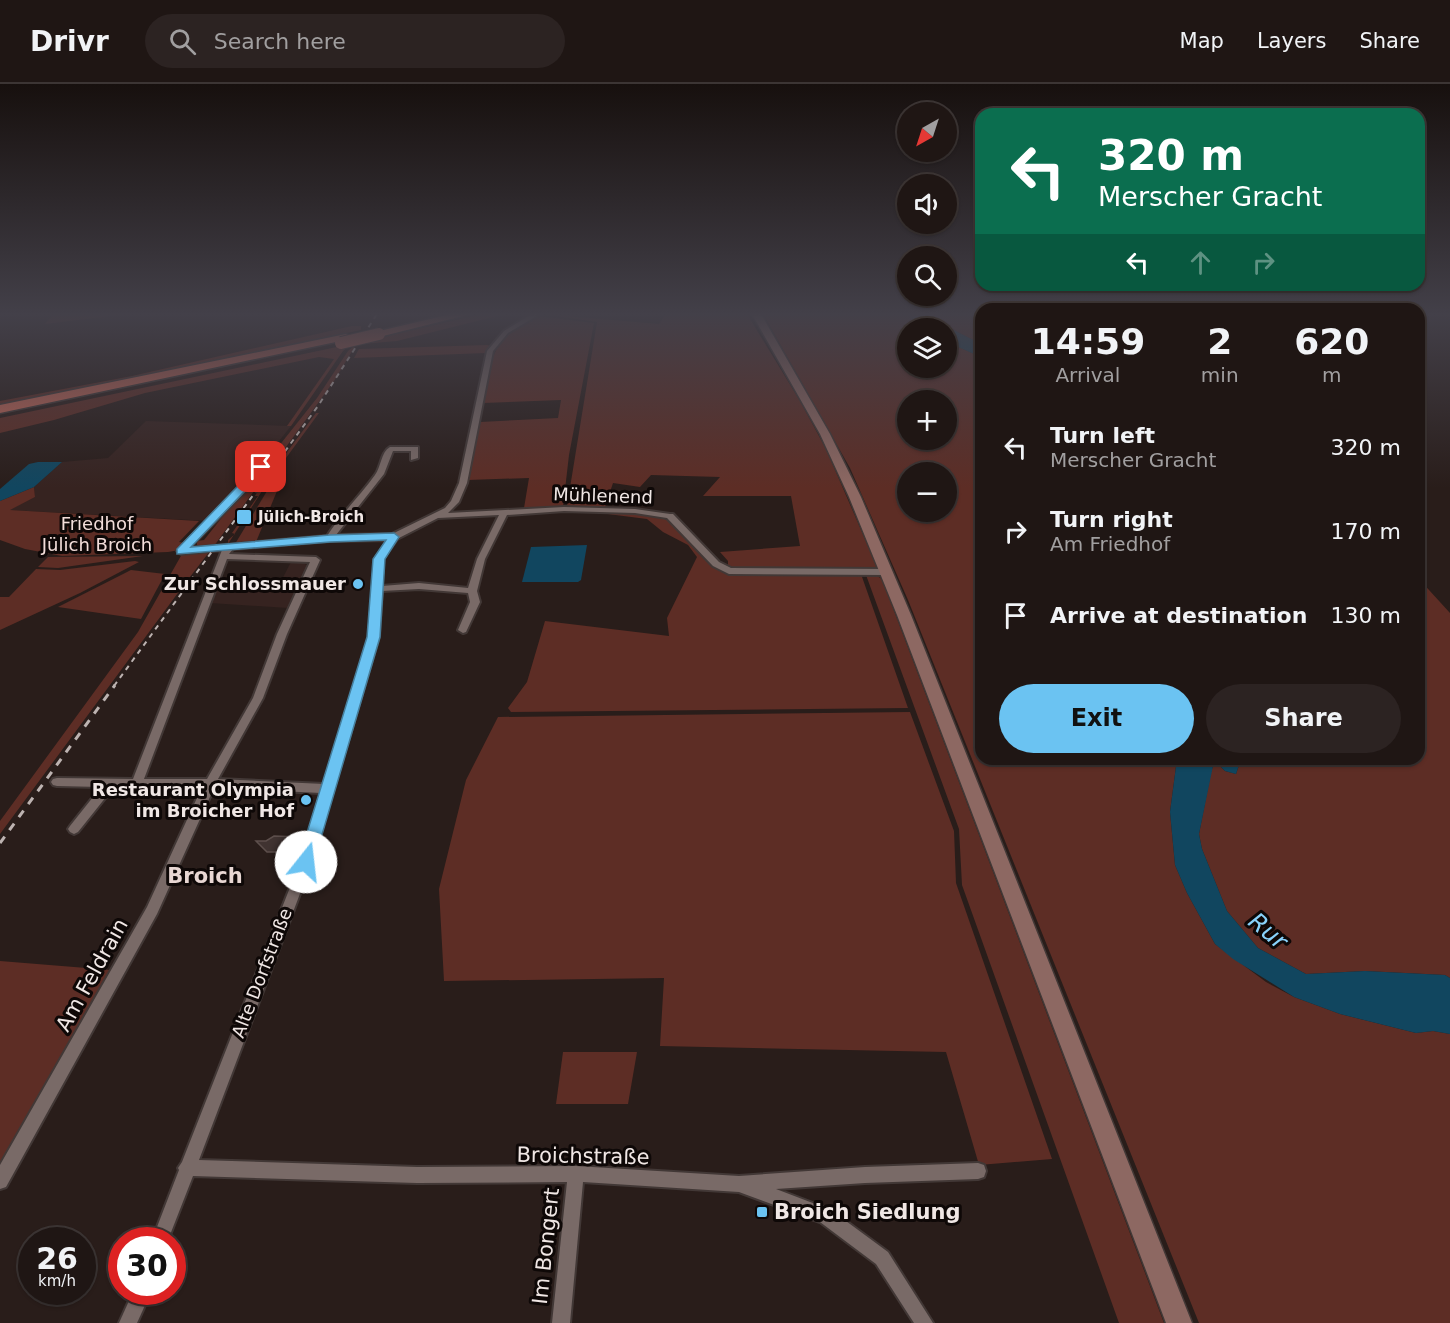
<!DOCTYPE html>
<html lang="en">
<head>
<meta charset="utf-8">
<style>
  :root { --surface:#1f1614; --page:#2c2322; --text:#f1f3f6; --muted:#a19fa0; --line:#3c3534; --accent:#6bc3f2 }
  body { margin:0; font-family:"DejaVu Sans",sans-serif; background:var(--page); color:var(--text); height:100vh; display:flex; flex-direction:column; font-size:22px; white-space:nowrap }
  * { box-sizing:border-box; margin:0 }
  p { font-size:20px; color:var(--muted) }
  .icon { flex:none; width:33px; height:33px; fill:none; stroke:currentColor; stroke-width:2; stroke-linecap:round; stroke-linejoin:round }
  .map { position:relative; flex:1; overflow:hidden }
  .drawer { position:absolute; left:975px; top:219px; width:450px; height:462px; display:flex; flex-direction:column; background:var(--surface); border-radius:18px; box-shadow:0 2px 4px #0004,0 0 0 2px var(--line) }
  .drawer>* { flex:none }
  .banner { position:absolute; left:975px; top:24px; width:450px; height:183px; border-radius:18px; box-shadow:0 2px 4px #0004,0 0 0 2px var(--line); background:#0b6e4f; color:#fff; overflow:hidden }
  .needle { width:39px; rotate:219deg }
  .tools { position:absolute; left:897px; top:18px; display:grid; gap:12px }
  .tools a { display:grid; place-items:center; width:60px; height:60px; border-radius:50%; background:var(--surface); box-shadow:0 2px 4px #0004,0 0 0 2px var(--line); font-size:30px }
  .speed { position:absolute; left:18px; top:1143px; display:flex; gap:12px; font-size:30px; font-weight:700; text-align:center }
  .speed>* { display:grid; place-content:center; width:78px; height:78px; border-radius:50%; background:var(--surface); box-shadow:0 2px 4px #0004,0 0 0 2px var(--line); line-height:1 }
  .speed small { font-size:15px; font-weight:400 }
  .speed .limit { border:9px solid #d22; background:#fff; color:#111 }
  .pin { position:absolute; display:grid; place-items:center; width:51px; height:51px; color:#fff; margin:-26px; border-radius:12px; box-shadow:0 3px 9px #0006 }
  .me { position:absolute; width:66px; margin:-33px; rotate:16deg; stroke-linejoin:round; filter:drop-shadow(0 0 4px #0008) }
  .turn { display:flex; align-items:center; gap:21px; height:126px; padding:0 24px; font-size:27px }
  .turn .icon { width:78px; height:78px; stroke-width:2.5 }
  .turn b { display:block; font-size:42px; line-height:51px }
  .lanes { display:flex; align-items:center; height:57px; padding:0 24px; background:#0003; justify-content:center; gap:30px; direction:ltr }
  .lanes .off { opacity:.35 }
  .eta { display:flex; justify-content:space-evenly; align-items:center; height:102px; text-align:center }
  .eta b { font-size:36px; font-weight:600; line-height:42px }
  .cta { display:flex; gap:12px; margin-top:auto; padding:12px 24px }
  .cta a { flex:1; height:69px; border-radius:36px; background:var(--accent); color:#111; font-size:24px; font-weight:600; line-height:69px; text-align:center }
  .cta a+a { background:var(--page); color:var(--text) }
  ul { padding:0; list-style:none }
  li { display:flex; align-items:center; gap:18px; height:84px; padding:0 24px }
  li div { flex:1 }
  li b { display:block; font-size:22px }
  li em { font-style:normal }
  header { display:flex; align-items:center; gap:36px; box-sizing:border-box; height:84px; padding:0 30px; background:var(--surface); border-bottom:2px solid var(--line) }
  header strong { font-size:28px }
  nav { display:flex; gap:33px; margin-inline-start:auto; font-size:21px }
  .search { width:420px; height:54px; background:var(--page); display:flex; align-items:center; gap:15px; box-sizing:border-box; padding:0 21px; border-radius:33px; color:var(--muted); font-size:22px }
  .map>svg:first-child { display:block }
  .built { fill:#362320 }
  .green { fill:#5d2d25; fill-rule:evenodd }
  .water { fill:#11465f }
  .building { fill:#403331; stroke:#5d4f4c; stroke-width:1.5 }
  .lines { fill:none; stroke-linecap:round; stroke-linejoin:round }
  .minor-casing { stroke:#423836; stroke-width:4 }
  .secondary-casing { stroke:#423836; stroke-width:3 }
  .motorway-casing { stroke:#423836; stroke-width:3 }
  .minor { fill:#796a67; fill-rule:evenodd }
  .secondary { fill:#8d6862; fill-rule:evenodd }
  .motorway { fill:#bd6455; fill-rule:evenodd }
  .rail-far1 { stroke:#bdb3b1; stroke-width:2; stroke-dasharray:5 5; stroke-linecap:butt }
  .rail { stroke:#bdb3b1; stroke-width:3; stroke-dasharray:8 8; stroke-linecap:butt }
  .motorway-bridge-casing { stroke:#423836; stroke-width:14; stroke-linecap:butt }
  .motorway-bridge { stroke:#bd6455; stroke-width:12 }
  .route { fill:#6bc3f2; stroke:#467f9d; stroke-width:1.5 }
  .poi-dot { fill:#6bc3f2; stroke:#0e0807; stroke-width:2 }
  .labels { text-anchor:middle; stroke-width:6; stroke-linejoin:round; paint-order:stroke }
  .far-poi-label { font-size:15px; font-weight:bold; fill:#f0e7e5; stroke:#0e0807; text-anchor:start }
  .street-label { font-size:18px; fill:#f0e7e5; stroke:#0e0807 }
  .park-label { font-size:18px; fill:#f2ddd9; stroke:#0e0807 }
  .poi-label { font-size:18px; font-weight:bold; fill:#f0e7e5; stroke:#0e0807; text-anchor:end }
  .quarter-label { font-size:21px; font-weight:bold; fill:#e8d7d3; stroke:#0e0807 }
  .near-street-label { font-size:21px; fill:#f0e7e5; stroke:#0e0807 }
  .near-poi-label { font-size:21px; font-weight:bold; fill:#f0e7e5; stroke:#0e0807; text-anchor:start }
  .near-water-label { font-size:24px; font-style:italic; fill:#89d2fb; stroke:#0e0807 }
</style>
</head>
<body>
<header>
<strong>Drivr</strong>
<div class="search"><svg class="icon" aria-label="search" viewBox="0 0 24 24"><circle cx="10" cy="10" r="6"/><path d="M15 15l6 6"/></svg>Search here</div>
<nav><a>Map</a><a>Layers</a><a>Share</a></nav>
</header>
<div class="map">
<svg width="1450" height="1239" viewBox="0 0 1450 1239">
  <rect width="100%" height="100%" fill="#291d1a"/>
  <!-- built -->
  <g class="built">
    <path d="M146,337L291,342L248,396L208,437L9,426L35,413L34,403L62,378L108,374Z"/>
    <path d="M291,478H302L308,482L288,524L210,519L216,504L278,503Z"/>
  </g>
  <!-- green -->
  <g class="green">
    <path d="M53,230H127L45,240Z"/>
    <path d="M481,230H505L397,257L362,260L365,257Z"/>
    <path d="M543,230L659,240L666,230H747L800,317L826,365L878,485L728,486V477L720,468L800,462L791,412H703L720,393L651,391L640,403L613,399L605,423L567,422L597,238Z"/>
    <path d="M763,230H908L916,241L923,244H908V284H946L947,258L981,273V675H1177L1170,728L1175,781L1187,809L1215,860L1266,898L1294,913L1340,930L1416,949L1433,947L1450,950V1239H1199L908,516L850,384ZM908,316H946V356H908ZM908,388H946V428H908Z"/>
    <path d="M930,230H981V260L942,240Z"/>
    <path d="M538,232L594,239L569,371L563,423L524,424L529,394L468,396L480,338L558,334L561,316L483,319C493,270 490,256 538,232Z"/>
    <path d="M352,242H361V246L0,322V317L132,292Z"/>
    <path d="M357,259L334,297L214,462L197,461V457L204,456L317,314L348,267Z"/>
    <path d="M351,260L343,267L291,342H287L334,275L319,273L145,309L54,336L0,349V334Z"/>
    <path d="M487,261L491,262L486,269L354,274L359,265Z"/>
    <path d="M316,329H319L264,404L228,460V456L235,450L232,449L258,412H255L256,410Z"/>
    <path d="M34,403L35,413L10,426L199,437L179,458L186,459L180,466L168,468L62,472L25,465L0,456V417Z"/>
    <path d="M267,407H277L256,458L235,460Z"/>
    <path d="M592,428C611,429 648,426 665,435C690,447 701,480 727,489L861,490L908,624L511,628L508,624L527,598L545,537L669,552L667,534L697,473L688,461L663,448L647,435Z"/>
    <path d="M210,467L186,498L0,750V737L138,548L182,470Z"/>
    <path d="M143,472L58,484L38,483L48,473Z"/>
    <path d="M135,477L139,478L80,509L0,546V513H9L36,485L60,486Z"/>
    <path d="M131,486L165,490L141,535L58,523Z"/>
    <path d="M874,490L882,495L1164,1239H1119L962,801L959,745L866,491Z"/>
    <path d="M1419,495L1450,529V894L1445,891L1365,887L1306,890L1258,864L1227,827L1202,765L1199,750L1211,688L1213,682H1220L1225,687L1236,690L1241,675H1419Z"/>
    <path d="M910,628L954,747L956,799L1052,1075L979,1081L946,968L660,962L664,894L444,897L439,805L466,696L498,633Z"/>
    <path d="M0,877L111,886L100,910L0,1087Z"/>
    <path d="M563,968H637L628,1020H556Z"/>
  </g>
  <!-- water -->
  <g class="water">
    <path d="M908,230H930L942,240L981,260V273L947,258L946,244C928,244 919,246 908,230Z"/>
    <path d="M38,378H62L34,403L0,417V405L29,380Z"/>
    <path d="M587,461L581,496L578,498H522L531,463Z"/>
    <path d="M1177,675H1241L1236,690L1225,687L1220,682H1213L1199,750L1202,765L1227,827L1258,864L1306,890L1365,887L1445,891L1450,894V950L1433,947L1416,949L1340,930L1294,913L1233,875L1215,860L1187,809L1175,781L1170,728Z"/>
  </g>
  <!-- building -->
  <path class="building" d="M274,752L300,753L294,768H267L256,757H266Z"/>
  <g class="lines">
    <!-- minor casing -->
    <g class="minor-casing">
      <g id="minor">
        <path d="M532,230H540L508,249L493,267L467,399L459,418L448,429L564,423L635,425L670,430H673L719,478L731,484L886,485L890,488L886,491L729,490L713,482L667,434L635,429L564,427L507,431L485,475L477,507L480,518L466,548L463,549L458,546L470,518L468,509L419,505L382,507L379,553L312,778L199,1076L417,1083L576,1082L739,1092L865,1083L978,1079L984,1081L986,1087L984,1093L978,1095L865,1099L776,1105L831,1126L888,1168L933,1239H914L876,1180L820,1138L739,1108L583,1098L570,1239H552L567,1098L417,1099L193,1092L168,1156H152L179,1086L178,1084L182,1078L300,778L321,709L214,704L157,830L6,1103L0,1105V1081L147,823L202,703H114L78,748L74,750L70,748L68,745L70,742L101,703L57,702L53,701L51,698L53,695L57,694L133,695L222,466L181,470L177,467L247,396L272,364H275L279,366L253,400L189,464L327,452C341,430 360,412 375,391C381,383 381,368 390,363H418V374L411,376V367H393L384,390L336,451L392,450L445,424L451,417L459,399L487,267L504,247ZM499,431L477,475L468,504L419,499L382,502L383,475L397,455L438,434ZM388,456L375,475L369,553L324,700L218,695L263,614L287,550L320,476L316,473L229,470L233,465L330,457ZM227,475L310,478L277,550L253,614L207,695H144Z"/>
        <path d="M133,1208H151L137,1239H119Z"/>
      </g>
    </g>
    <!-- secondary casing -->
    <g class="secondary-casing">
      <path id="secondary" d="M752,230H761L830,350L861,413L911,531L1192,1239H1166L897,531L849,413L820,350Z"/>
    </g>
    <!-- motorway casing -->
    <g class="motorway-casing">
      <g id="motorway">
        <path d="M451,230H471L379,253L374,250L375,248Z"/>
        <path d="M346,250L351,253L350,255L0,329V321Z"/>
      </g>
    </g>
    <!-- minor -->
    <use href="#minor" class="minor"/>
    <!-- secondary -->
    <use href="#secondary" class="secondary"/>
    <!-- motorway -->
    <use href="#motorway" class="motorway"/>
    <!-- rail-far1 -->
    <path class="rail-far1" d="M114,602L318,322L377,230"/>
    <!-- rail -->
    <path class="rail" d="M0,759L115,601"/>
    <!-- motorway-bridge casing -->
    <g class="motorway-bridge-casing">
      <path id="motorway-bridge" d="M341,259L379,250"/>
    </g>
    <!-- motorway-bridge -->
    <use href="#motorway-bridge" class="motorway-bridge"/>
  </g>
  <!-- sky -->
  <linearGradient id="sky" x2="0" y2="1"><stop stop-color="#17100e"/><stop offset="0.57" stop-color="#434049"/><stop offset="1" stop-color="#434049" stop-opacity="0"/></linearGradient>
  <rect width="1450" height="404" fill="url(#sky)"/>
  <!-- route -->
  <path class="route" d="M261,380L265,381V386L191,463L330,451L394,449L399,453L385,475L380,553L314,778L312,782L306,784L300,782L298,778L367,553L373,475L386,456L330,458L177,470V465L258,381Z"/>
  <!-- markers -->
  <g class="poi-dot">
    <rect x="236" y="425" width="16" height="16" rx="3"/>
    <circle cx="358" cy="500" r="6"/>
    <circle cx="306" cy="716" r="6"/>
    <rect x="756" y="1122" width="12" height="12" rx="3"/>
  </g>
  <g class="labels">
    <!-- far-poi labels -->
    <g class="far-poi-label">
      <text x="258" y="438">Jülich-Broich</text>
    </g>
    <!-- street labels -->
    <g class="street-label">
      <text transform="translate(603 412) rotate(2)" y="6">Mühlenend</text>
      <text transform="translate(262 889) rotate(-69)" y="6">Alte Dorfstraße</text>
    </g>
    <!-- park labels -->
    <g class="park-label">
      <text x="97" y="446">Friedhof<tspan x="97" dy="21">Jülich Broich</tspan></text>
    </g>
    <!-- poi labels -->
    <g class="poi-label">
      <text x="346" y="506">Zur Schlossmauer</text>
      <text x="294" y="712">Restaurant Olympia<tspan x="294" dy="21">im Broicher Hof</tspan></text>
    </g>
    <!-- quarter labels -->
    <g class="quarter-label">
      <text x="205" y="799">Broich</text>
    </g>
    <!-- near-street labels -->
    <g class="near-street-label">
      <text transform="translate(92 891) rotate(-61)" y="7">Am Feldrain</text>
      <text transform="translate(583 1072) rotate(1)" y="7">Broichstraße</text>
      <text transform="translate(546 1162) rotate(-84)" y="7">Im Bongert</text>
    </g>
    <!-- near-poi labels -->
    <g class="near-poi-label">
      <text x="774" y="1135">Broich Siedlung</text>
    </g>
    <!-- near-water labels -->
    <g class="near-water-label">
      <text transform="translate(1268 847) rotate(40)" y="8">Rur</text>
    </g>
  </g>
</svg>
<div class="tools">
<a><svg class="needle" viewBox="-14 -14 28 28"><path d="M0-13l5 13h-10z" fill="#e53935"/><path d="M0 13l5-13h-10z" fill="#a19fa0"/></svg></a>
<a><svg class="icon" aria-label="sound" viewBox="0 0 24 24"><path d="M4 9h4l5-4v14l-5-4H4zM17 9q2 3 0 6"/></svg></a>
<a><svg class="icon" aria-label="search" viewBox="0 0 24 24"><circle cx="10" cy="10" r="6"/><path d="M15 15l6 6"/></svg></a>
<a><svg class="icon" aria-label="layers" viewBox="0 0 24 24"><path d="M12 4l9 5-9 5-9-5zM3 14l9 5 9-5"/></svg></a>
<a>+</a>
<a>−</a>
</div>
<div class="speed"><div>26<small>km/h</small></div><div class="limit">30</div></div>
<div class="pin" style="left:261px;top:383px;background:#d93025"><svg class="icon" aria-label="arrive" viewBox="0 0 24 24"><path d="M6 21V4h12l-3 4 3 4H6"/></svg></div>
<svg class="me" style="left:306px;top:778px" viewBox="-20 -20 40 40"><circle r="19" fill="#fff"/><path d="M0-13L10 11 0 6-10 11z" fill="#6bc3f2"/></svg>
<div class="banner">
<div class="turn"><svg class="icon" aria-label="left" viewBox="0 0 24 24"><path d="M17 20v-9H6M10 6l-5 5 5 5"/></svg><div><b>320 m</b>Merscher Gracht</div></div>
<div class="lanes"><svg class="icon" aria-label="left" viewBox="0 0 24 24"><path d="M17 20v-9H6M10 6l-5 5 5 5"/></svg><svg class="icon off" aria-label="ahead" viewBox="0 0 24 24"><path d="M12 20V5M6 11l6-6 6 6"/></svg><svg class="icon off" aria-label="right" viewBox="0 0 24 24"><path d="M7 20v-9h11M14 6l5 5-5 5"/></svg></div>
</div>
<section class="drawer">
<div class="eta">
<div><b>14:59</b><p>Arrival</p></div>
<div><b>2</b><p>min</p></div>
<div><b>620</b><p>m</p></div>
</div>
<ul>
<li><svg class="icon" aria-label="left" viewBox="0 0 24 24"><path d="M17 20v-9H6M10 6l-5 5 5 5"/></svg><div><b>Turn left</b><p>Merscher Gracht</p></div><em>320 m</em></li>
<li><svg class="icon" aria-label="right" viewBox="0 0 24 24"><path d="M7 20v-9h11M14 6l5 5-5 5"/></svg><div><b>Turn right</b><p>Am Friedhof</p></div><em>170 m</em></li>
<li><svg class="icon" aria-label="arrive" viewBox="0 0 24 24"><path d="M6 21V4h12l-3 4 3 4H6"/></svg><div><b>Arrive at destination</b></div><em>130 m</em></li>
</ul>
<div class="cta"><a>Exit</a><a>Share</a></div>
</section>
</div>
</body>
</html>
